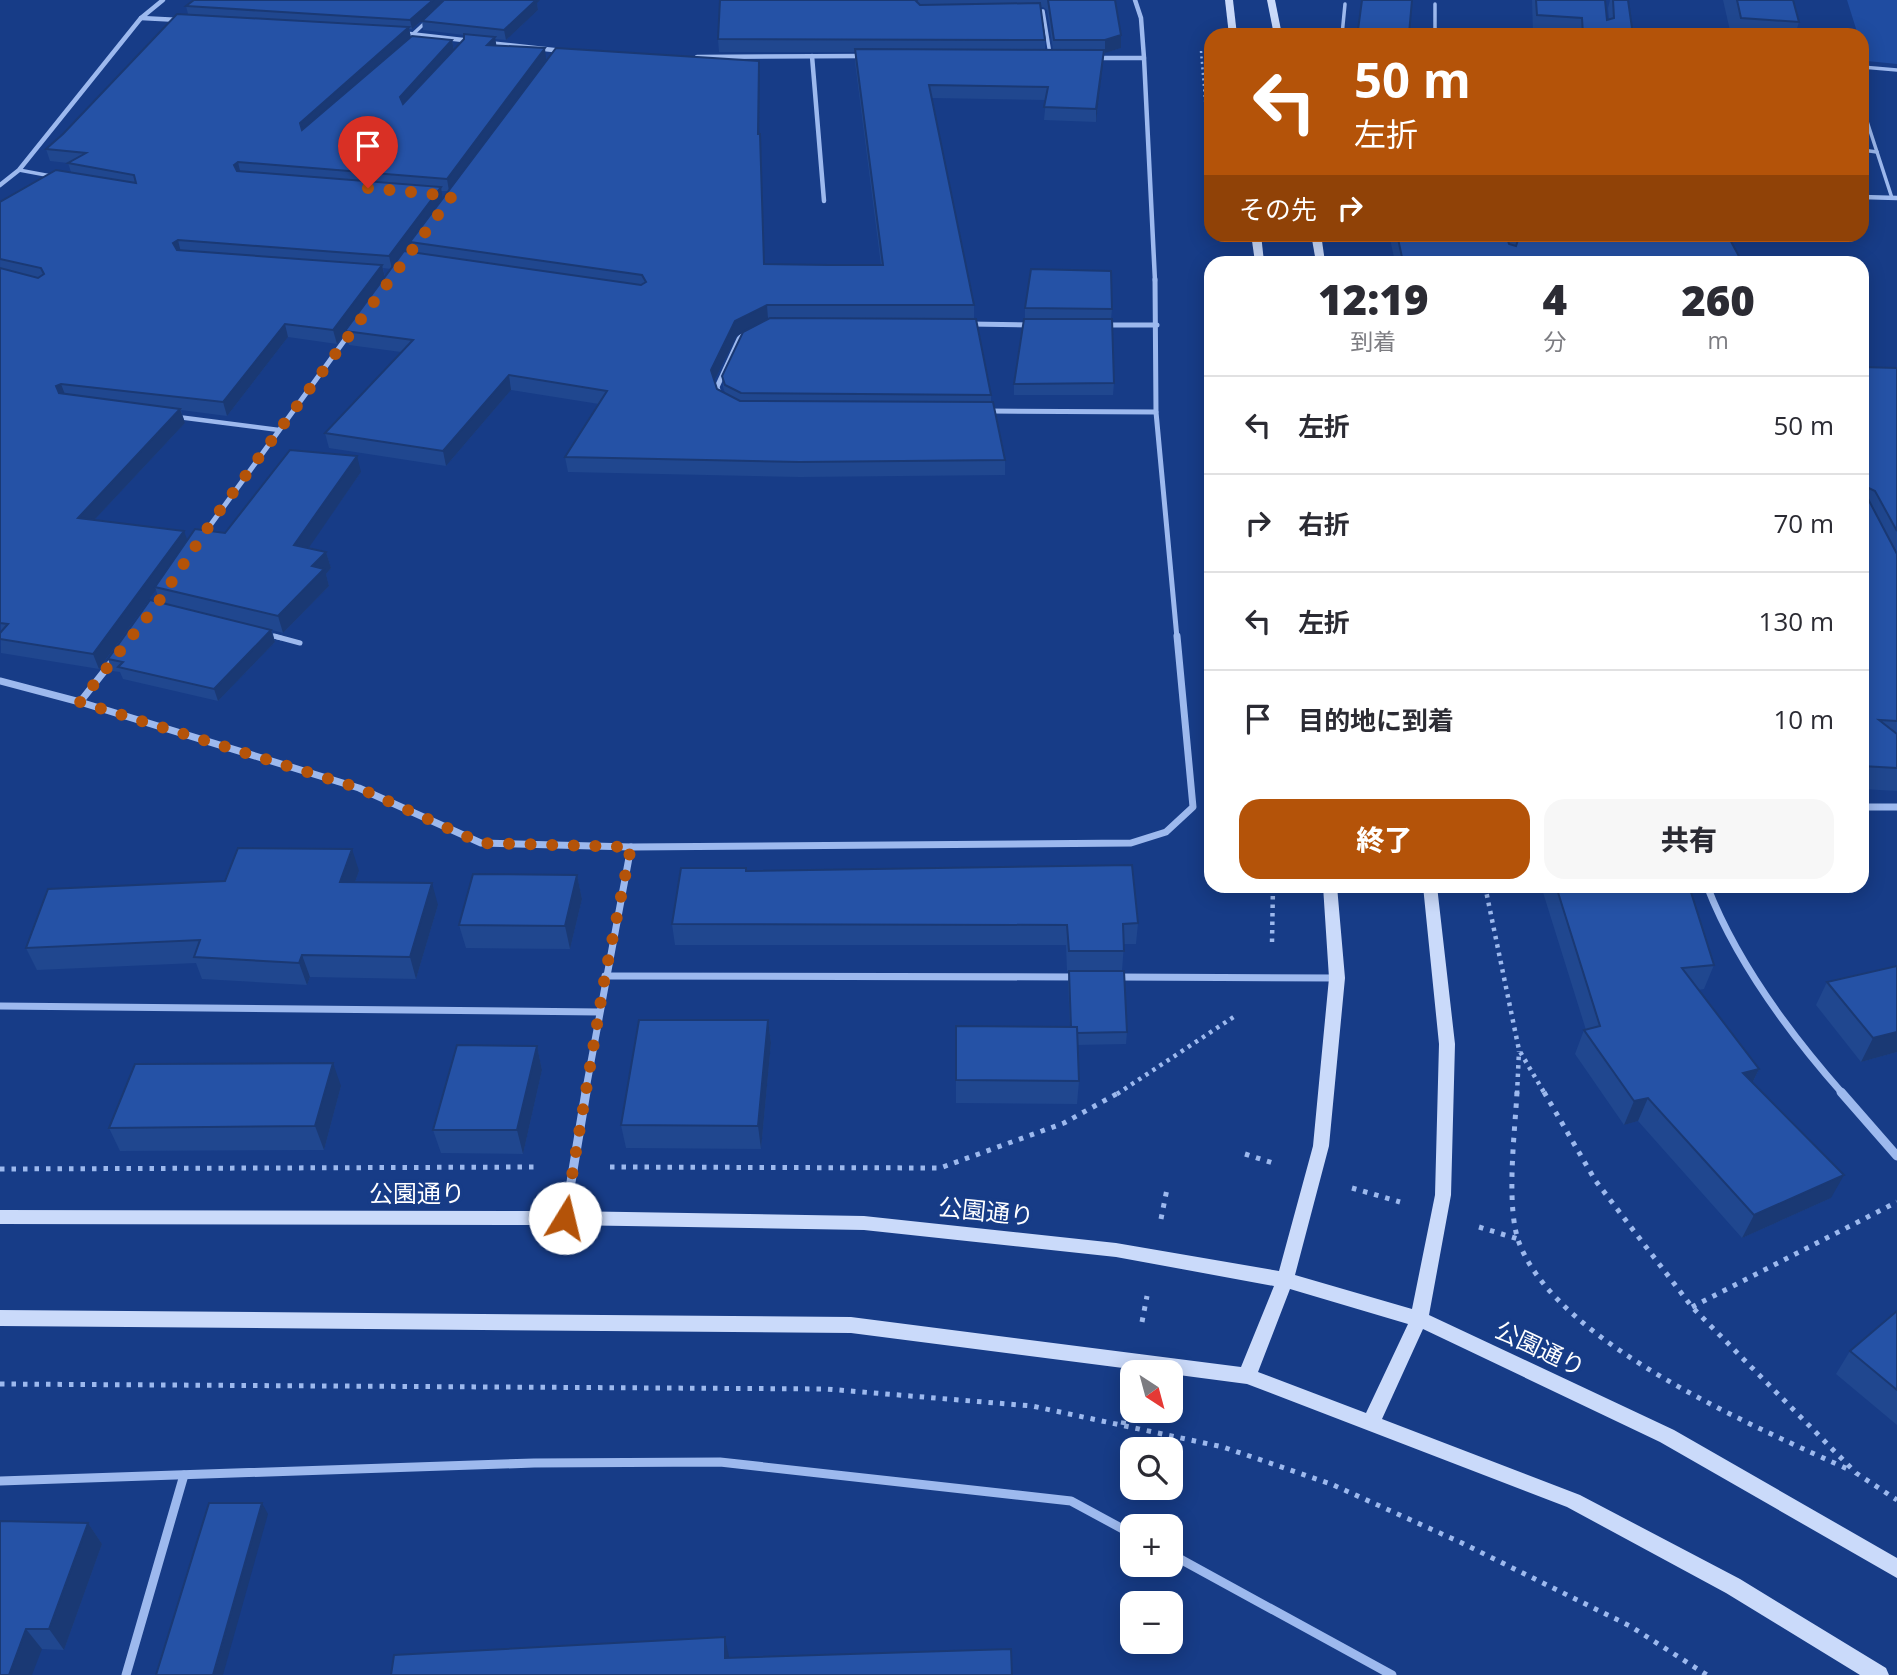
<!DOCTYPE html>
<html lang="ja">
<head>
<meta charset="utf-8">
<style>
  :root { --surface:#fff; --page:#f7f7f7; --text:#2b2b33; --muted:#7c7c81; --line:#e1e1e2; --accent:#b45309 }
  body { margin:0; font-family:"Open Sans","Noto Sans JP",sans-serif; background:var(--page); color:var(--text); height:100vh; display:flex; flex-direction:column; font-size:26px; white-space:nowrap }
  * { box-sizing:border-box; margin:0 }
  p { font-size:23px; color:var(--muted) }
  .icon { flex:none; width:38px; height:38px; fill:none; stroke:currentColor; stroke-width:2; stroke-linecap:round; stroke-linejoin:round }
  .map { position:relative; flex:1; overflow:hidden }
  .side { position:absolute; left:1204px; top:256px; width:665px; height:637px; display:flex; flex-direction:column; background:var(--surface); border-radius:21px; box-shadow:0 4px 18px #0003 }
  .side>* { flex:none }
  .top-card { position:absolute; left:1204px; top:28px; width:665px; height:214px; border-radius:21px; box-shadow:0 4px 18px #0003; background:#b45309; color:#fff; overflow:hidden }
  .needle { width:46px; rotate:144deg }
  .fabs { position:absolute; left:1120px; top:1360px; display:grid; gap:14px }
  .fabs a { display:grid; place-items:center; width:63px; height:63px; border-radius:14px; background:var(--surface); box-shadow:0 4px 18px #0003; font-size:35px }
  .pin { position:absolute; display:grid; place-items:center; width:60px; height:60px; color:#fff; margin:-72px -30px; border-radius:50% 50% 50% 0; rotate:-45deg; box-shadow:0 0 7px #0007 }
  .pin .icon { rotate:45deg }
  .me { position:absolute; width:77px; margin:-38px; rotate:9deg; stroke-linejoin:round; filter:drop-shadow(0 0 5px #0008) }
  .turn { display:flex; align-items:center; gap:24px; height:147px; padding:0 35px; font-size:32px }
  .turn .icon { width:91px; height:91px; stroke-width:2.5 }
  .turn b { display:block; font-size:49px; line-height:60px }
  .then { display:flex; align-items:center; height:66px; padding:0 35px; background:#0003; gap:14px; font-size:26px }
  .eta { display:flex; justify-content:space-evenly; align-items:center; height:119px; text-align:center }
  .eta b { font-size:42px; font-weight:800; line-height:49px }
  .action { display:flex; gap:14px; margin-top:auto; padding:14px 35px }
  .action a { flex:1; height:80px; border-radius:21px; background:var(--accent); color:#fff; font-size:28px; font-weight:800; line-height:80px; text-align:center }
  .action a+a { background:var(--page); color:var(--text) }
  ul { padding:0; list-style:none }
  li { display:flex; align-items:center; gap:21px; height:98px; padding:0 35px; border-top:2px solid var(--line) }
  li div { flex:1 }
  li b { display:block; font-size:26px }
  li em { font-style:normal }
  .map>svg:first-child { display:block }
  .green { fill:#1f4ca1 }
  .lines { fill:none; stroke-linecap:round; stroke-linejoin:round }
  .path-far2 { stroke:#9db9ee; stroke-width:2.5; stroke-dasharray:2 3.5; stroke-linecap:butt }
  .path-far1 { stroke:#9db9ee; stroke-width:4.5; stroke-dasharray:3.5 5; stroke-linecap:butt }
  .path { stroke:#9db9ee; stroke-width:5; stroke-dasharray:4.5 7; stroke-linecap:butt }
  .lane-far2 { stroke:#9db9ee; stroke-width:3.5 }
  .lane-far1 { stroke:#9db9ee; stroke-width:4.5 }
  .lane { stroke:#9db9ee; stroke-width:5 }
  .street-far3 { stroke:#9db9ee; stroke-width:4.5 }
  .street-far2 { stroke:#9db9ee; stroke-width:5 }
  .street-far1 { stroke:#9db9ee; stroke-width:7 }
  .street { stroke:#9db9ee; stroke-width:9 }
  .secondary { fill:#cadafa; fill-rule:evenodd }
  .wall { fill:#20478f; fill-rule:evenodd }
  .shaded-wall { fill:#1a3974 }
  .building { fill:#2552a6; stroke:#1a3974; stroke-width:2 }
  .route { stroke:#b45309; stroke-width:12; stroke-dasharray:0 21.6 }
  .labels { text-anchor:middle; stroke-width:7; stroke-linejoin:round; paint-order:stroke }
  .near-street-label { font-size:24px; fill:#fff; stroke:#173c87 }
</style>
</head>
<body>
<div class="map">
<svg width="1897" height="1675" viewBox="0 0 1897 1675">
  <rect width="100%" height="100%" fill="#173c87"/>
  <!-- green -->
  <path class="green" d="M1847,0H1897V64L1867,61L1862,35H1858Z"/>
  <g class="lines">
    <!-- path-far2 -->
    <path class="path-far2" d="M1201,51L1211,172"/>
    <!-- path-far1 -->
    <g class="path-far1">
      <path d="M1485,886L1519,1050L1545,1094"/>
      <path d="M1272,942L1273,886"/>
      <path d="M1117,1094L1235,1016"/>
      <path d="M1517,1094L1519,1051"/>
    </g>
    <!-- path -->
    <g class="path">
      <path d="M1517,1092C1515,1132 1505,1209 1520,1245C1560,1345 1758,1428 1852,1471"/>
      <path d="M1544,1092L1595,1180L1692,1307L1856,1473L1897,1500"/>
      <path d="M1245,1154L1273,1163"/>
      <path d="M610,1167L940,1168L1064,1123L1120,1092"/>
      <path d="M0,1169L535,1167"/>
      <path d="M1352,1188L1400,1202"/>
      <path d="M1161,1219L1167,1189"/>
      <path d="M1479,1227L1518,1239"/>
      <path d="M1692,1307L1897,1202"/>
      <path d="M1142,1322L1147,1296"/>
      <path d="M0,1384L826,1389L1032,1406L1223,1447L1331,1484L1462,1543L1630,1626L1707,1675"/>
      <path d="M1123,1425L1127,1403"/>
    </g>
    <!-- lane-far2 -->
    <g class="lane-far2">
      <path d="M1435,4V35"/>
      <path d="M1034,11H1043L1050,54"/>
      <path d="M413,34L427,21"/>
      <path d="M1342,35L1345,4"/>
      <path d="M1862,67L1897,70"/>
      <path d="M1862,106L1892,198"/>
      <path d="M1862,150L1877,152"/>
      <path d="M19,170L51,176"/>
    </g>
    <!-- lane-far1 -->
    <g class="lane-far1">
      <path d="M178,417L279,430"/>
      <path d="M269,635L281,638"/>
    </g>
    <!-- lane -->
    <path class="lane" d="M274,636L300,643"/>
    <!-- street-far3 -->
    <g class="street-far3">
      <path d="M1135,0L1141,18L1144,58L1155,281"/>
      <path d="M141,18L179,20"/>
      <path d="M401,33L472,41"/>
      <path d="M488,43L563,51"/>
      <path d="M812,56L824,201"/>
      <path d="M697,57L863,56"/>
      <path d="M1096,58H1144"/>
      <path d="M0,185L19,170L141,18L163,0"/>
      <path d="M1862,197L1897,198"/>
    </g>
    <!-- street-far2 -->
    <g class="street-far2">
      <path d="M1155,279L1156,412L1177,638"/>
      <path d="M970,324L1031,325"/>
      <path d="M1103,325H1157"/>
      <path d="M721,399L717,387L739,339L746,331"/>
      <path d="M989,411L1156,412"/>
      <path d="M201,538L352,330"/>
    </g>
    <!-- street-far1 -->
    <g class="street-far1">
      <path d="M0,681L80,702L359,788L481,843L631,847L1131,843L1166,832L1193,807L1177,636"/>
      <path d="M80,702L114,659"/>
      <path d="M1862,807H1897"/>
      <path d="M1707,886C1736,961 1790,1034 1843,1094"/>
      <path d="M605,976L1077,977"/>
      <path d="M1117,977L1336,978"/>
      <path d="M0,1006L599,1012"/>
      <path d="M585,1094L631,847"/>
    </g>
    <!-- street -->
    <g class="street">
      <path d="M1841,1092L1897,1156"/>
      <path d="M565,1218L586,1092"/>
      <path d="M0,1481L534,1463L720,1462L1071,1501L1132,1534"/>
      <path d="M1171,1554L1392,1675"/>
      <path d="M126,1675L184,1475"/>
    </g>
    <!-- secondary -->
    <g class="secondary">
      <path d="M1225,0H1233L1237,35H1229Z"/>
      <path d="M1267,0H1275L1282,35H1274Z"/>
      <path d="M1251,234H1261L1264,262H1255Z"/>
      <path d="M1311,234H1321L1325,262H1316Z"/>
      <path d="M1323,886H1337L1345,978L1329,1146L1295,1275L1412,1309L1435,1195L1439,1044L1423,886H1437L1455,1044L1451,1195L1429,1315L1674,1430L1897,1558V1578L1660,1442L1423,1329L1382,1419L1580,1495L1740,1579L1886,1668L1889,1675H1860L1726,1593L1567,1507L1247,1384L1171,1374V1372H1154L851,1333L0,1326V1310L851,1317L1241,1367L1274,1286L1116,1257L864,1230L565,1225L0,1224V1210L565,1211L864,1216L1116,1243L1279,1271L1313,1146L1329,978ZM1290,1289L1408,1324L1366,1413L1258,1372Z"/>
    </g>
  </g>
  <!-- wall -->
  <g class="wall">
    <path d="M720,0H1115L1121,48L1104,53L1096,122L1044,120L1046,100L932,98L974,305V319L991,395V402L1005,460V475L800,477L568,472L565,457L599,404L511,390L446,466L329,448L325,433L401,352L349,345L345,332L337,344L288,337L227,416L181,410L185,423L94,520L188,540L225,533L361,472L308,548L326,552L331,568L326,574L329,586L283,633L272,630L275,642L218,701L123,679L120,672L112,671L108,659L160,603L156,590L99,669L1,653L0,202L71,172L68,163L50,161L46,149L63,134L188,14L186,6L537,3L538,10L506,40L495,39L496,45L546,60L499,124L759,61L760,73L759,134H760L761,148L764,264L829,265H881L855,62V52H719L718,39ZM1040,7H1043L1047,10L1053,50H1045V40ZM423,20L422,21L423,30L464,35V39L454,51L452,40L411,37L409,29H412ZM441,191H449L443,199ZM411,244L412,252L405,251ZM383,268L391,269L385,277ZM743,332L722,376L723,387L725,393L717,389L714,381L737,336Z"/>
    <path d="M1362,0H1412L1409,35H1357Z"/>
    <path d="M1532,0H1605L1607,20H1609L1608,8L1610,0H1628L1633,35H1565L1533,33Z"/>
    <path d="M1723,0H1793L1799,22L1795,35H1731Z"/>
    <path d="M1389,234H1727L1742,262H1395Z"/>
    <path d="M1025,308L1112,309L1111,319L1114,383L1113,395H1014V384L1025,319Z"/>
    <path d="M1862,367L1897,368V791L1862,789Z"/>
    <path d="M359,871L355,882L438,905L416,979L310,977L307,985L202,979L196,963L37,970L26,948L225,881Z"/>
    <path d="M746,871L1138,923L1136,944H1124L1122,971H1067L1066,945H675L672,924Z"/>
    <path d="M577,875L582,899L570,949L466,948L459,925Z"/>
    <path d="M1541,886H1689L1714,965L1704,989L1698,990L1759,1069L1753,1082L1831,1198L1742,1238L1638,1121L1624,1125L1575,1054L1584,1030H1586Z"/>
    <path d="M1069,971L1127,1032L1126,1044L1077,1045L1079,1081L1077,1104L956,1103V1026L1070,1027L1068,983Z"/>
    <path d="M1827,982L1897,1052L1861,1062L1816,1005Z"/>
    <path d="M768,1020L771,1043L761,1149L626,1148L621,1125Z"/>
    <path d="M537,1046L542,1070L523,1154L441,1153L433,1130Z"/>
    <path d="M341,1086L324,1150L120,1151L109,1128Z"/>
    <path d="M1897,1311V1425L1836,1374L1850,1351Z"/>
    <path d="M88,1523L102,1544L64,1650L42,1649L0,1675Z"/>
  </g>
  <!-- shaded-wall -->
  <g class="shaded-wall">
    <path d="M433,0H446L412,29L410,20Z"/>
    <path d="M530,0H540L537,3L538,10L506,40L504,30Z"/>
    <path d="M409,27L411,39L303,135L300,123Z"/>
    <path d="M1121,35V48L1105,53V40Z"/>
    <path d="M495,37L497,49L487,45Z"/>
    <path d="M452,40L454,52L403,109L400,97Z"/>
    <path d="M545,48L546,60L449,191L447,179Z"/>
    <path d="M1104,50L1103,63L1096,122V109Z"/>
    <path d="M759,61L760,73L759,148L758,134Z"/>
    <path d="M238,162L241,175L237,177L234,165Z"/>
    <path d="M441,187L443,200L392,269L389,256Z"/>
    <path d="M178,240L181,253L177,256L173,243Z"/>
    <path d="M382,265L385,278L337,344L333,330Z"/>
    <path d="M767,305L768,319L737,336L712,385L711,370L735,321Z"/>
    <path d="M285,324L288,337L227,416L223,402Z"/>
    <path d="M509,375L511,390L446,466L443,451Z"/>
    <path d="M61,384L66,397L61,400L56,386Z"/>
    <path d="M180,409L185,423L83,532L78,518Z"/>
    <path d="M357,456L361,472L299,562L294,545Z"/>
    <path d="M184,531L189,545L155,587L156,590L99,669L93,654Z"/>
    <path d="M326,552L331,568L326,574L329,586L283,633L278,616L312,566Z"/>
    <path d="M271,630L275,642L218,701L214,689Z"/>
    <path d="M352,849L359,871L347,904L340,882Z"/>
    <path d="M577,875L582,899L570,949L565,926Z"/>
    <path d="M432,883L438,905L416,979L410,957Z"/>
    <path d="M302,955L310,977L307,985L299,963Z"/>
    <path d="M768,1020L771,1043L761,1149L758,1126Z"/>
    <path d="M1897,1032V1052L1861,1062L1873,1038Z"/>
    <path d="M537,1046L542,1070L523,1154L517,1130Z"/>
    <path d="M333,1063L341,1086L324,1150L315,1126Z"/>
    <path d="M1759,1069L1748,1092L1743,1073Z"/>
    <path d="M1648,1098L1638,1121L1624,1125L1634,1101Z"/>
    <path d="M1844,1175L1831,1198L1742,1238L1754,1215Z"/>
    <path d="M262,1503L268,1514L223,1675H214Z"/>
    <path d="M88,1523L102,1544L64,1650L49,1629Z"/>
    <path d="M26,1629L42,1649L32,1675H9Z"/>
    <path d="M725,1637L731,1666L725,1658Z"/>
  </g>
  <!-- building -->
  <g class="building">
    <path d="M194,0H433L410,20L186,6Z"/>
    <path d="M444,0H536L504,30L422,21Z"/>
    <path d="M720,0H917L916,1L920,5L1040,3L1045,40L718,39Z"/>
    <path d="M1048,0H1115L1121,35L1105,40H1054Z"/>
    <path d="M1362,0H1412L1409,34L1358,30Z"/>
    <path d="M1536,0H1605L1607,20L1614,18L1613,0H1628L1633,35H1583L1582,18L1537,15Z"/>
    <path d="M1737,0H1793L1799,22L1741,18Z"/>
    <path d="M177,14L409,27L300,123L302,130L412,36L452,40L400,97L403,104L464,39V34L495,37L487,45L545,48L447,179L238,162L234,165L237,171L441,187L389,256L178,240L173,243L177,250L382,265L333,330L285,324L223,402L61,384L56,386L59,393L180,409L78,518L184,531L93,654L0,639V633L8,624L0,623V268L38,278L44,274L41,268L0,259V202L56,170L136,183L134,175L68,163L86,153L46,149L63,134Z"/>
    <path d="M556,48L759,61L758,134H760L764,264L829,265H883L855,49L1104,50L1096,109L1044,107L1048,87L929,85L974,305H767L735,321L711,370L717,389L740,401L993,402L1005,460L799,462L565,457L607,391L509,375L443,451L325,433L413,340L345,331L404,251L641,285L646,282L642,275L410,242Z"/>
    <path d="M1397,234H1506L1509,244L1516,246L1518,240L1516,234H1727L1742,262H1403Z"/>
    <path d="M1031,269L1111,271L1112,309L1025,308Z"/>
    <path d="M770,318L976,319L991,395L741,393L725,385L722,376L743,332Z"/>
    <path d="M1024,319H1112L1114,383L1014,384Z"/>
    <path d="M1862,367L1897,368V531L1875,491L1869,488L1866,495L1897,554V721L1879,720L1897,734V768L1862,766Z"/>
    <path d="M290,450L357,456L294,545L326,552L312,566L324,569L278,616L155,587L195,529L225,533Z"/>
    <path d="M150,600L271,630L214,689L118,667L123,662L108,659Z"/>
    <path d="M238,848L352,849L340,882L432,883L410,957L302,955L299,963L194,957L200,940L26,948L48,889L225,881Z"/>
    <path d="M1132,865L1138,923L1123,924L1124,951H1069L1067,925L672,924L681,868H746V871Z"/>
    <path d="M473,874L577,875L565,926L459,925Z"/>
    <path d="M1556,886H1689L1714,965L1682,968L1759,1069L1743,1073L1844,1175L1754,1215L1648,1098L1634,1101L1584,1030L1600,1026Z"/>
    <path d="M1897,966V1032L1873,1038L1827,982Z"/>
    <path d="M1069,971H1124L1127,1032L1077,1033V1027H1071Z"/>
    <path d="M639,1020H768L758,1126L621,1125Z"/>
    <path d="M956,1026L1077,1027L1079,1081L956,1080Z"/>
    <path d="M457,1045L537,1046L517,1130H433Z"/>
    <path d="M333,1063L315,1126L109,1128L135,1064Z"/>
    <path d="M1897,1311V1390L1850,1351Z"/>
    <path d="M209,1503H262L213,1675H156Z"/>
    <path d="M0,1521L88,1523L49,1629H26L9,1675H0Z"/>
    <path d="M725,1637V1658L1011,1649L1012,1675H391L394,1655Z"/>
  </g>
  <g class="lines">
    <!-- route -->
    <path class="route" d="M368,188L452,196L215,517L155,607L80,702L359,788L481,843L631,847L605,976L565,1218"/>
  </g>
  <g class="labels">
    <!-- near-street labels -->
    <g class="near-street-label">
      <text x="417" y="1202">公園通り</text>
      <text transform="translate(986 1212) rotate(6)" y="8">公園通り</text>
      <text transform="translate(1540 1349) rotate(25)" y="8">公園通り</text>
    </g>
  </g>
</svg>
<div class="fabs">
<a><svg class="needle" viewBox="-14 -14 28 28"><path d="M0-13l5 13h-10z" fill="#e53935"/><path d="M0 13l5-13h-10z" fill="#7c7c81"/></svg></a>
<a><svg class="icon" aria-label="search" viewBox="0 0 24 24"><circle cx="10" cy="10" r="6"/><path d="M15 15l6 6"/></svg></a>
<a>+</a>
<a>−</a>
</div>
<div class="pin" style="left:368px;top:188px;background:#d93025"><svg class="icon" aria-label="arrive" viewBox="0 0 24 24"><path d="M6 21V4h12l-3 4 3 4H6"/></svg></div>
<svg class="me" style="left:565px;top:1218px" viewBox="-20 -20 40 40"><circle r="19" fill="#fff"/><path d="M0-13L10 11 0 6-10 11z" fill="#b45309"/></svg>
<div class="top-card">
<div class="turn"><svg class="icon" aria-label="left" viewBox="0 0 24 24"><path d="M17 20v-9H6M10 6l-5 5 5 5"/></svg><div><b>50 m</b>左折</div></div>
<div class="then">その先<svg class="icon" aria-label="right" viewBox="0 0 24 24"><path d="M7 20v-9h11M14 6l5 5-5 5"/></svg></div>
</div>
<section class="side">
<div class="eta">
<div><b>12:19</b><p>到着</p></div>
<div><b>4</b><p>分</p></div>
<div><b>260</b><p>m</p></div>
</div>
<ul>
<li><svg class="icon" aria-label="left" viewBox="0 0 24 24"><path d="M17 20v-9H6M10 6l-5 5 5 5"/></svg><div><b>左折</b></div><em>50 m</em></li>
<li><svg class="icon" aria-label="right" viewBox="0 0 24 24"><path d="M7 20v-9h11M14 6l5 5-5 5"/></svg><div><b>右折</b></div><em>70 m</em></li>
<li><svg class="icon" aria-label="left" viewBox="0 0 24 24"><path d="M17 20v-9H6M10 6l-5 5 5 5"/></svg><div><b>左折</b></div><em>130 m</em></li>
<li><svg class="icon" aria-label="arrive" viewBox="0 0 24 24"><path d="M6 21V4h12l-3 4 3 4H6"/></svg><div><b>目的地に到着</b></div><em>10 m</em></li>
</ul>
<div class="action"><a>終了</a><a>共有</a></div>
</section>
</div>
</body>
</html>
